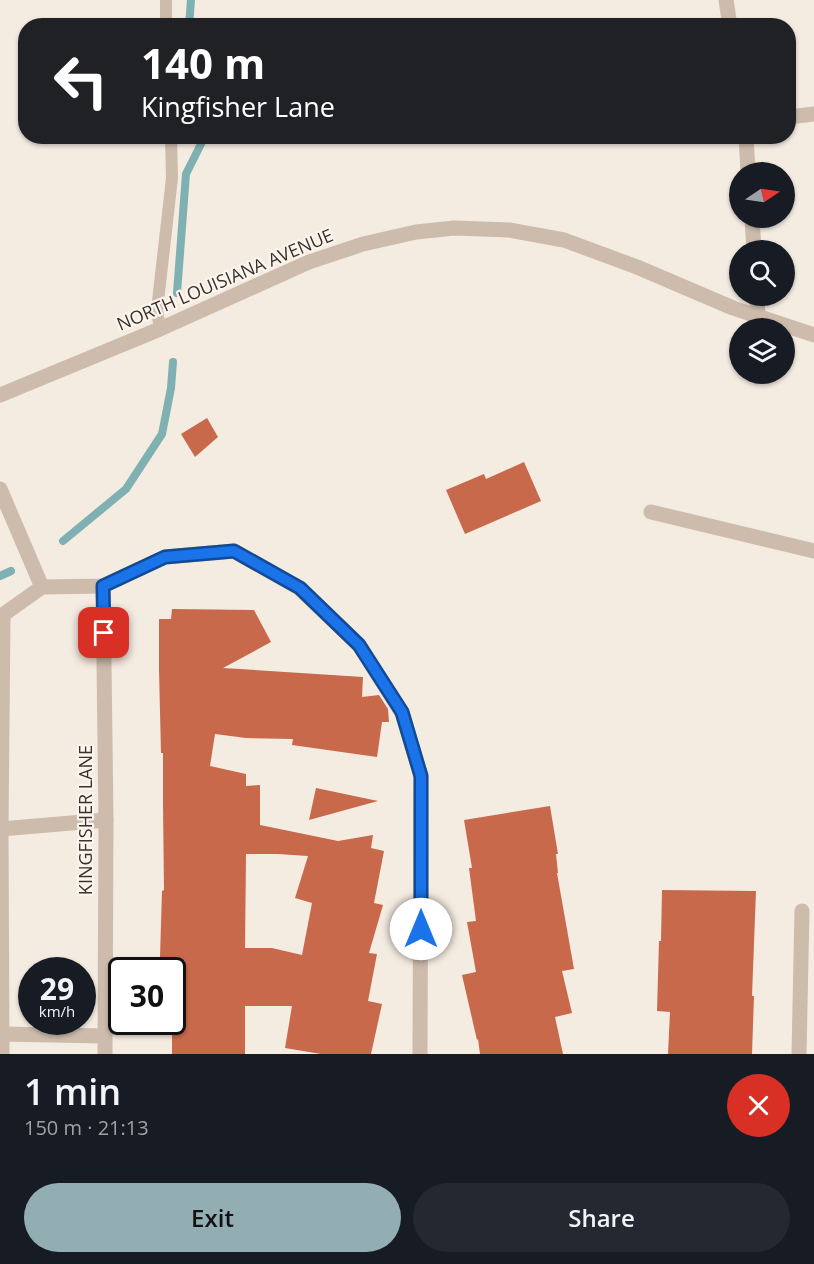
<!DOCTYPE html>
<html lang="en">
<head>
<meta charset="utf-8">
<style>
  :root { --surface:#171b24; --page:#242831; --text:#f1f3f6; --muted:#9ea1a6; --accent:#92aeb2 }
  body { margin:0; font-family:"Open Sans",sans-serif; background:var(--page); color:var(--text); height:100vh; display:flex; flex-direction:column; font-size:22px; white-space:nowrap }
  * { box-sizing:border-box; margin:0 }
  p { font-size:20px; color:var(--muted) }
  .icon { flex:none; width:33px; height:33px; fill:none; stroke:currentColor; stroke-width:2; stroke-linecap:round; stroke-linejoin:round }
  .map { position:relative; height:1054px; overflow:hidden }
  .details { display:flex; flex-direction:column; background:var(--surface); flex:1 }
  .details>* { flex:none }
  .guide { position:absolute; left:18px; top:18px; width:778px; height:126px; border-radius:24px; box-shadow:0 2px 4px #0004; background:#202124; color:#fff; overflow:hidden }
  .needle { width:39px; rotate:77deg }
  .controls { position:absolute; left:729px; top:162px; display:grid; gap:12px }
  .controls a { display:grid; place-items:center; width:66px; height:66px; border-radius:50%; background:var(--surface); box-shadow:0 2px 4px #0004; font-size:30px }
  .speed { position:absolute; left:18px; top:957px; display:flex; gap:12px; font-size:30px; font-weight:700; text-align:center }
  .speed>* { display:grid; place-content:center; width:78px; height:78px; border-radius:50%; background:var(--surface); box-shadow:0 2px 4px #0004; line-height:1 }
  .speed small { font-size:15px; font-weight:400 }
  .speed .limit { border:3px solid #111; border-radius:9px; background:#fff; color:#111 }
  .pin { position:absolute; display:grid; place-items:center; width:51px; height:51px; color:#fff; margin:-26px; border-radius:12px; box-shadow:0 3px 9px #0006 }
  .me { position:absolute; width:66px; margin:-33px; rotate:0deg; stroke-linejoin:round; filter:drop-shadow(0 0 4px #0008) }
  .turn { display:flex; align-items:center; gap:21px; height:126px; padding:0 24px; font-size:27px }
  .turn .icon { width:78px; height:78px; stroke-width:2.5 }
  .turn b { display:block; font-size:42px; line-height:51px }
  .round { display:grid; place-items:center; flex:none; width:63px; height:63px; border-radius:32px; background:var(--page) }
  .headline { display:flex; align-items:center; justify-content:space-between; height:102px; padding:0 24px }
  h1 { font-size:36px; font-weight:600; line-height:45px }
  .action { display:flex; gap:12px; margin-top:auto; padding:12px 24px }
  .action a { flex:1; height:69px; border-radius:36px; background:var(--accent); color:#111; font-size:24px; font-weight:600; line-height:69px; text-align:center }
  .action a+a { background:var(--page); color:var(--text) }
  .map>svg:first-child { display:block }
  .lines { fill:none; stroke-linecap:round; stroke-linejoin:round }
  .stream { stroke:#7fb0b2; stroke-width:8 }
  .building { fill:#c8694b; fill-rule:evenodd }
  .service { stroke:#cdbbac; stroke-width:12 }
  .minor { stroke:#cdbbac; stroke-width:15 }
  .tertiary { stroke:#cdbbac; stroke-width:15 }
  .route-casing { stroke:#114b97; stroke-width:15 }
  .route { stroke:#1a73e8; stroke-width:10 }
  .labels { text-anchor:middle; stroke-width:4.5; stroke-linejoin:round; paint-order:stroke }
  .street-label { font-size:18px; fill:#3b302b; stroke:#fbf5ee }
</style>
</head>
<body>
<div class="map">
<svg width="814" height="1054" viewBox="0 0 814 1054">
  <rect width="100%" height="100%" fill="#f4ebe1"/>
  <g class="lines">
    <!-- stream -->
    <g class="stream">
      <path d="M189,26L191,0"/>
      <path d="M177,293L186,174L205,136"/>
      <path d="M63,541L126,489L162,434L171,388L173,362"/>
      <path d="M0,576L11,571"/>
    </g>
  </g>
  <!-- building -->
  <g class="building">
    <path d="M207,418L218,437L195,457L181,434Z"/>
    <path d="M524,462L541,501L465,534L446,490L484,474L486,479Z"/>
    <path d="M172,609L254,610L271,642L223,668L363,677L362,697L379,695L388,709L389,722H382L377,757L292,745L293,739L246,738L215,734L210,766L246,774V786L260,785V825L338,841L373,835L371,848L384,851L374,903L383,905L369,953L377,954L368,1001L382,1004L371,1054H321L285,1048L292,1006H245V1054H172V958L160,957L162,891L164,890L163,804V753H161L159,670V619H171ZM246,854H278L308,856L295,898L312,903L302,955L272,948H245Z"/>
    <path d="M316,788L378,801L309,820Z"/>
    <path d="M550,806L558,854H556L558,873H557L574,969L562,971L572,1013L555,1017L563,1054H480L478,1039L477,1040L462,975L476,972L467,922L476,921L469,868H472L464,820Z"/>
    <path d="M662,890L756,891L752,996H754L752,1054H668L670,1012L657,1011L659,941H661Z"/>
  </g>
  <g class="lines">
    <!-- service -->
    <g class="service">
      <path d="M166,26V0"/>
      <path d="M160,329L157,310L172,178L171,136"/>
    </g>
    <!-- minor -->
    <g class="minor">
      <path d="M726,0L730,26"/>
      <path d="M789,117L814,114"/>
      <path d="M746,136L748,172"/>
      <path d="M752,218L754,250"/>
      <path d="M757,296L758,317"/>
      <path d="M0,489L42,587"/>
      <path d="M651,512L814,551"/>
      <path d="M103,586L106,820L105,1054"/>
      <path d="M0,617L42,587L103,586L165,557L234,551L299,588L359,645L402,713L421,776L420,1054"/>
      <path d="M1,829L106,820"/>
      <path d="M2,1034L104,1036"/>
      <path d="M2,1054L1,829L3,616"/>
      <path d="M799,1054L802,911"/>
    </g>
    <!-- tertiary -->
    <path class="tertiary" d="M0,395L160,329L309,262L363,244L416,232L454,228L509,230L564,240L637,267L733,308L814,335"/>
  </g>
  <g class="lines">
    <!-- route casing -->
    <g class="route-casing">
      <path id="route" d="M104,633L103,586L165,557L234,551L300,588L359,645L402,712L421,776V929"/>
    </g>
    <!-- route -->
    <use href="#route" class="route"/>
  </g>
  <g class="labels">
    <!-- street labels -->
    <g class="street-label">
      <text transform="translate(225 280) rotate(-23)" y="6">NORTH LOUISIANA AVENUE</text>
      <text transform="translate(86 820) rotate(-90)" y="6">KINGFISHER LANE</text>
    </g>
  </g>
</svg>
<div class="controls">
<a><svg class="needle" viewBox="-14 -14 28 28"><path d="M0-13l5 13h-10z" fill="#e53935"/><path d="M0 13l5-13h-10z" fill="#9ea1a6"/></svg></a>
<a><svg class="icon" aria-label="search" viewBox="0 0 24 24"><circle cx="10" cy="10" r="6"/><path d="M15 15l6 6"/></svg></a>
<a><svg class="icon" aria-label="layers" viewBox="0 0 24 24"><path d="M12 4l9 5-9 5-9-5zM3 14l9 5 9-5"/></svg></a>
</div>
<div class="speed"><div>29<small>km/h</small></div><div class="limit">30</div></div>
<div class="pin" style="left:104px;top:633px;background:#d93025"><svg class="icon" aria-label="arrive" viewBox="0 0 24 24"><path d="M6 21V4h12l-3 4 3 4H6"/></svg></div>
<svg class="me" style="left:421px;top:929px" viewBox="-20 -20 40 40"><circle r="19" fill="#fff"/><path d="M0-13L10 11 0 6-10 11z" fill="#1a73e8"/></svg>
<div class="guide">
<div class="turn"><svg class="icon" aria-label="left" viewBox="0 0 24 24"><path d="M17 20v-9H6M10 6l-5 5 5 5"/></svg><div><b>140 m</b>Kingfisher Lane</div></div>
</div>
</div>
<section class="details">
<div class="headline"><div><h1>1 min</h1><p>150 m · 21:13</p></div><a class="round" style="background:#d93025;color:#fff"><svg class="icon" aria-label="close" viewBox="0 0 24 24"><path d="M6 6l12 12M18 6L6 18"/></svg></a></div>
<div class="action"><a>Exit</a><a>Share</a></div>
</section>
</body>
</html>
